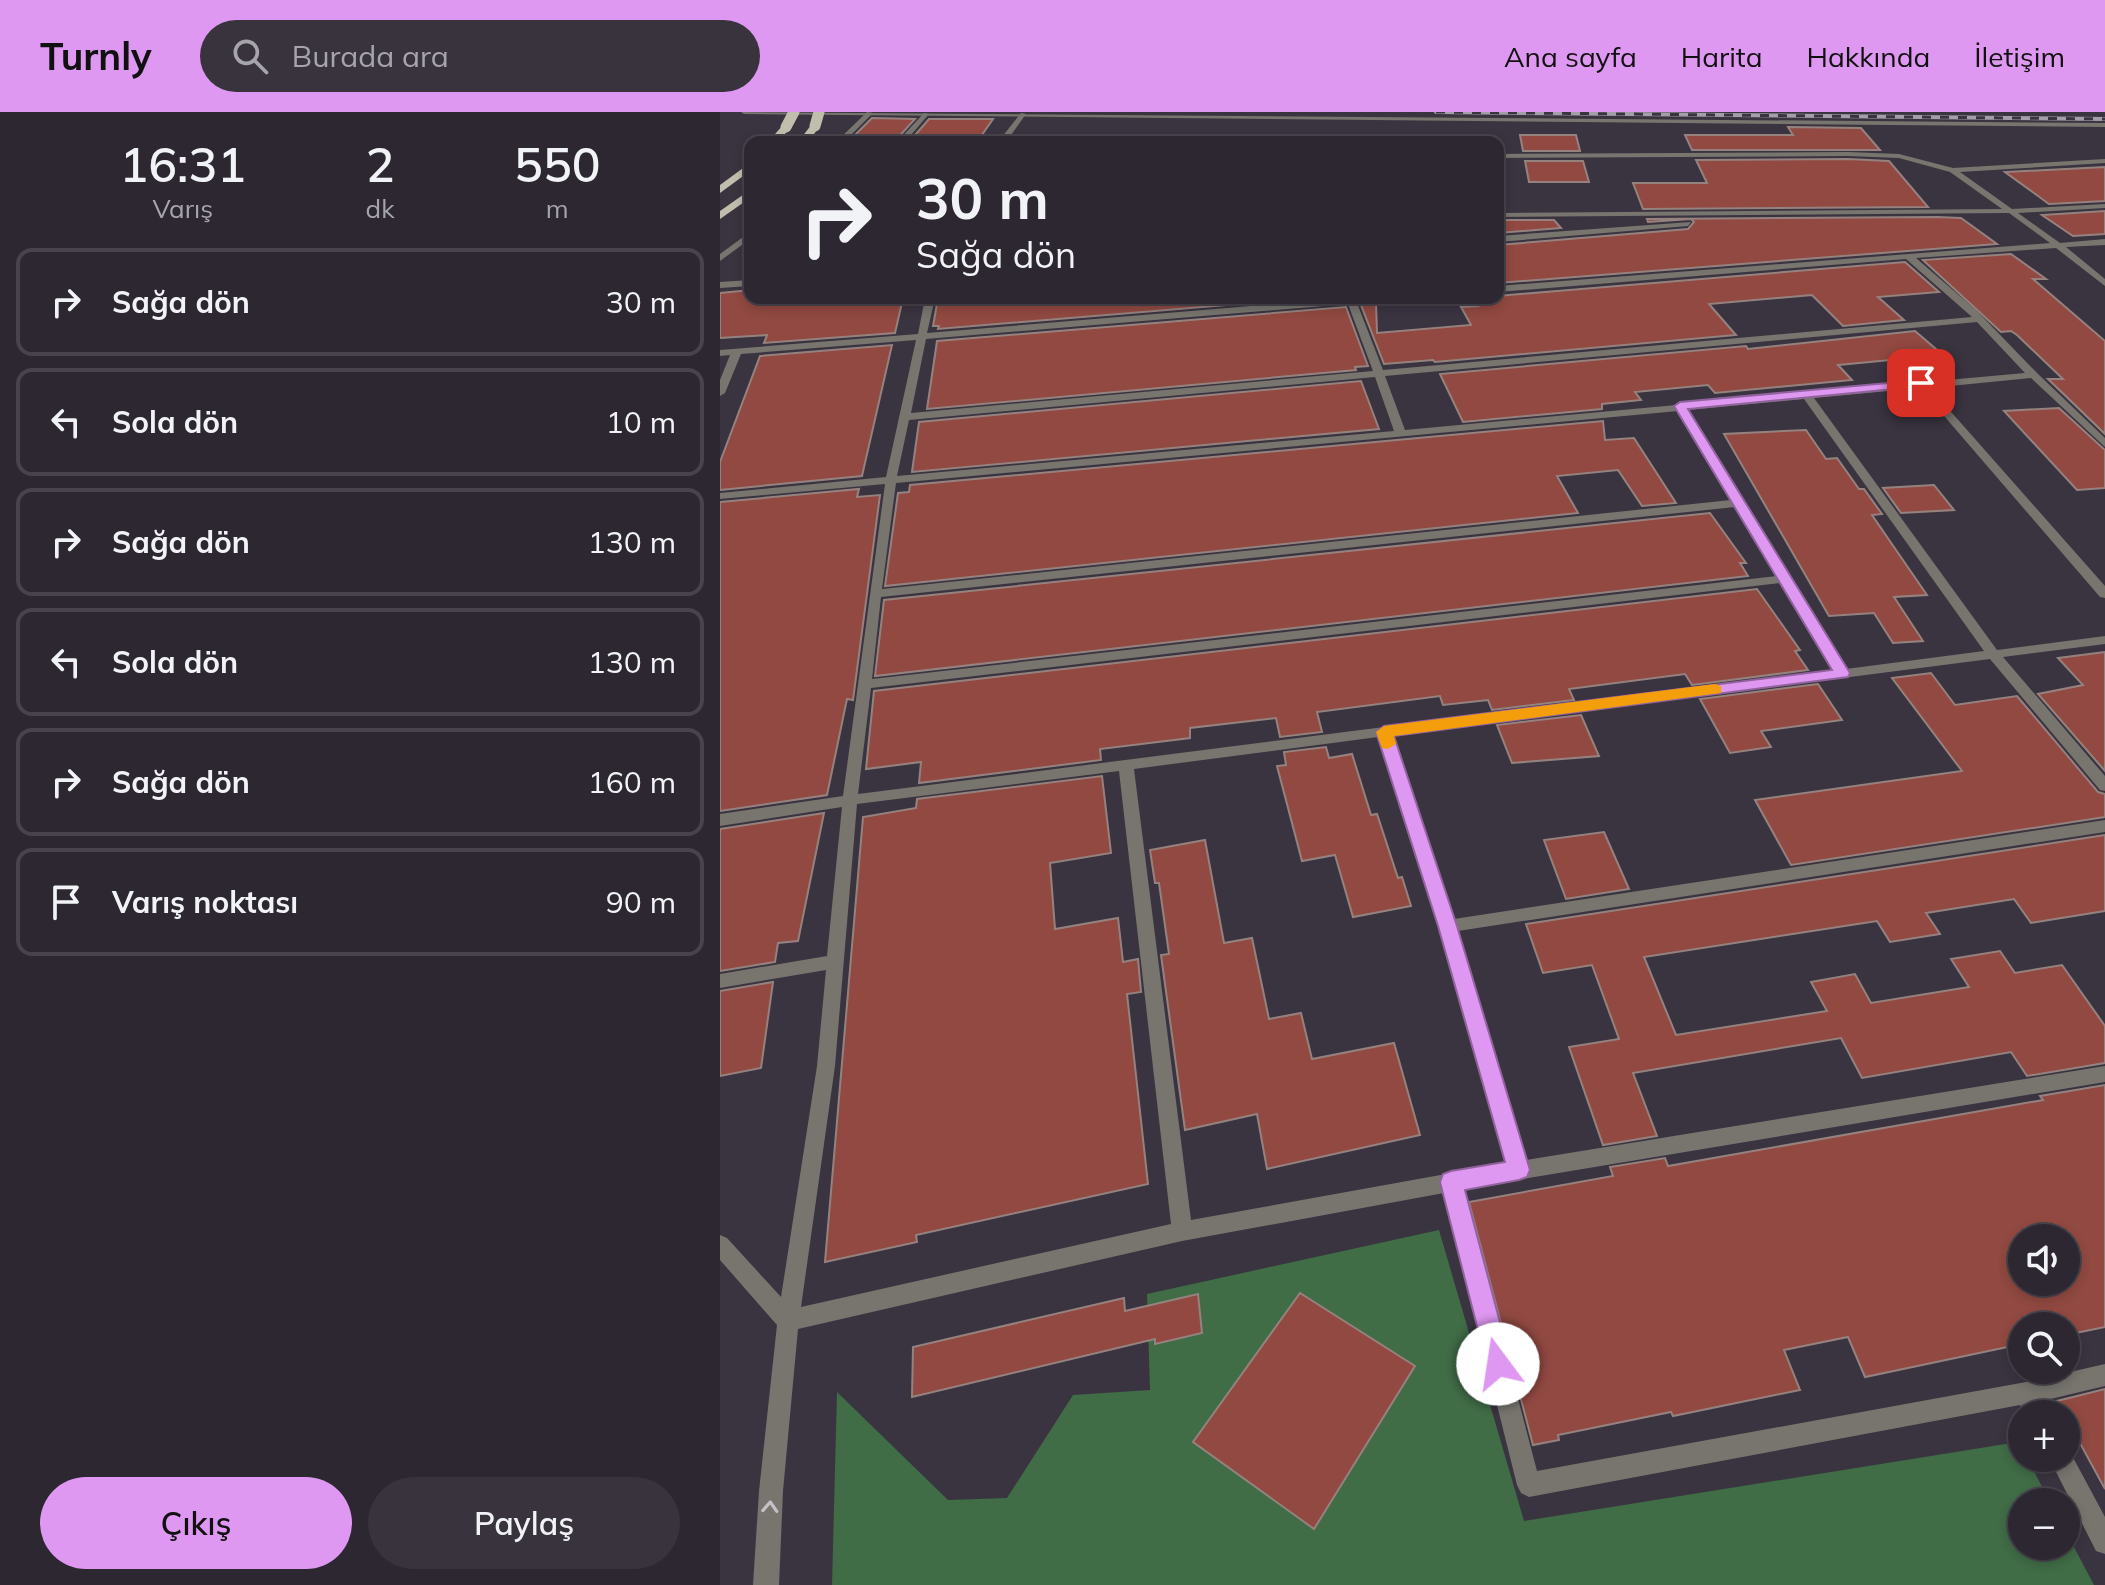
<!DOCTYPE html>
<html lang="tr">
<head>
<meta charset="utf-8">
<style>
  :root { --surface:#2c2731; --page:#38333d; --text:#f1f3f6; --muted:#a6a5ab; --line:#48444d; --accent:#df98f1 }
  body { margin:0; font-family:Mulish,sans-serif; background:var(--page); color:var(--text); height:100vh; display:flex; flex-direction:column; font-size:30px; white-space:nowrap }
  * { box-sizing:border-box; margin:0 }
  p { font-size:26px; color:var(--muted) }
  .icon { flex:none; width:44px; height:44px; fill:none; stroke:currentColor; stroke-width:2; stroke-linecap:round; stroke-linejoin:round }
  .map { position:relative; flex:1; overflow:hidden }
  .sheet { display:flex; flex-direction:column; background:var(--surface); width:720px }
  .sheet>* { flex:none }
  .top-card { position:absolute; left:24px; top:24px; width:760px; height:168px; border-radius:16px; box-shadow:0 4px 12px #0003,0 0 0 2px var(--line); background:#2c2731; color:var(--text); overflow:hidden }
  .fabs { position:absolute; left:1288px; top:1112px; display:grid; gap:16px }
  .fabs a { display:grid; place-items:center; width:72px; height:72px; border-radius:50%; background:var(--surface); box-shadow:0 4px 12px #0003,0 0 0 2px var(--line); font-size:40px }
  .pin { position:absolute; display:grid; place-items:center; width:68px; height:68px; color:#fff; margin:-34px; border-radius:16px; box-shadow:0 4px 12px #0006 }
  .me { position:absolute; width:88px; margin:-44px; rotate:346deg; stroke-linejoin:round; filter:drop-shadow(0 0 6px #0008) }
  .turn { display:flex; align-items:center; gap:28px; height:168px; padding:0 40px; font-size:36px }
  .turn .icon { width:104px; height:104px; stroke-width:2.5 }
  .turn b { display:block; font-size:56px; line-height:68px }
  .eta { display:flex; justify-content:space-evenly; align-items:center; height:136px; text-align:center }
  .eta b { font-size:48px; font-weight:600; line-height:56px }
  .primary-button { display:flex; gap:16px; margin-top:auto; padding:16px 40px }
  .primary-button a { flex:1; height:92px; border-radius:48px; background:var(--accent); color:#111; font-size:32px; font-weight:600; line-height:92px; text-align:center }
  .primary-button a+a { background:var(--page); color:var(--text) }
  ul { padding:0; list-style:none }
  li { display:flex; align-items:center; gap:24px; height:108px; margin:0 16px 12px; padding:0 24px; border:4px solid var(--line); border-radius:16px }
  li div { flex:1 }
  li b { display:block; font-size:30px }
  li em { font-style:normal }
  header { display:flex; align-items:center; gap:48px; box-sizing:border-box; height:112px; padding:0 40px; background:var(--accent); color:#111 }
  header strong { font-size:38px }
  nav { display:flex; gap:44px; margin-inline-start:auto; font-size:28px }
  .search { width:560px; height:72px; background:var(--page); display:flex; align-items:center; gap:20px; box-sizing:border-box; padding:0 28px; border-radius:44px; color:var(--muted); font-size:30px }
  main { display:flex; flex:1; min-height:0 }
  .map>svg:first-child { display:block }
  .green { fill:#406c46 }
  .building { fill:#914941; stroke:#95827f; stroke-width:2; fill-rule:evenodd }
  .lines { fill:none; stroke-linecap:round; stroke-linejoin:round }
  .minor { fill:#77756e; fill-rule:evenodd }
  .tertiary { fill:#77756e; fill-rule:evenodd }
  .trunk { fill:#c2beae; fill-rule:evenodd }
  .rail-casing { stroke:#a39ea8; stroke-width:4 }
  .rail { stroke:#3a3441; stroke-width:3; stroke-dasharray:9; stroke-linecap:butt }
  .trunk-bridge { stroke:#c2beae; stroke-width:11 }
  .oneway { stroke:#c5c2c7 }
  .route { fill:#df98f1; stroke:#91639d; stroke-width:2 }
  .slow { fill:#f59e0b }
</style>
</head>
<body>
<header>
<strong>Turnly</strong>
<div class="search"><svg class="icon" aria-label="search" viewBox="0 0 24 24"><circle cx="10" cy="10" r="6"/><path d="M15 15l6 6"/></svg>Burada ara</div>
<nav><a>Ana sayfa</a><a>Harita</a><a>Hakkında</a><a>İletişim</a></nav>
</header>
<main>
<section class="sheet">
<div class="eta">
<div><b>16:31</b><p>Varış</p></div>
<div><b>2</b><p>dk</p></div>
<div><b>550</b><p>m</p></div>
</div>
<ul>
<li><svg class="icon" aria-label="right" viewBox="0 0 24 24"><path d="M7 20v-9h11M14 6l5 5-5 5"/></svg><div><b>Sağa dön</b></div><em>30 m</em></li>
<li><svg class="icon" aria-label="left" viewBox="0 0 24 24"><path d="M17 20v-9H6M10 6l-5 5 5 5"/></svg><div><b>Sola dön</b></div><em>10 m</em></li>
<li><svg class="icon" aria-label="right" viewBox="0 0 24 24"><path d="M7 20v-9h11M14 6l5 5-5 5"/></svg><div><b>Sağa dön</b></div><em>130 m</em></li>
<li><svg class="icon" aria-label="left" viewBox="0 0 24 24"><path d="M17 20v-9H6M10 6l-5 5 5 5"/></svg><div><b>Sola dön</b></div><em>130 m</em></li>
<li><svg class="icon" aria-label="right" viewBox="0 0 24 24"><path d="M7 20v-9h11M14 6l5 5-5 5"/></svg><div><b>Sağa dön</b></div><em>160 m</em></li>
<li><svg class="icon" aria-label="arrive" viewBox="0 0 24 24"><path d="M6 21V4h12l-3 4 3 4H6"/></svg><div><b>Varış noktası</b></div><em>90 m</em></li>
</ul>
<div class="primary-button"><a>Çıkış</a><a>Paylaş</a></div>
</section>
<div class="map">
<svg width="1385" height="1473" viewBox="0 0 1385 1473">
  <rect width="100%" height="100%" fill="#3a3441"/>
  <!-- green -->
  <path class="green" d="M719,1118L804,1409L1298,1330L1302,1346H1307L1330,1390H1302V1434H1346V1420L1374,1473H112L117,1280L228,1388L287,1386L353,1283L430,1278L427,1182Z"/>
  <!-- building -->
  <g class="building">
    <path d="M152,6L195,7L174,30H128Z"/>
    <path d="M209,7H273L257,30H189Z"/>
    <path d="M1068,15L1141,16L1160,38H972L965,23H1073Z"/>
    <path d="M800,23H856L860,39H803Z"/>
    <path d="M1128,47L1169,49L1208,95L923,97L913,71H987L976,48Z"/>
    <path d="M805,49H863L869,70H809Z"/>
    <path d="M1385,55V89L1329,92L1285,60Z"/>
    <path d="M1385,99V122L1353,124L1322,103Z"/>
    <path d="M1217,105L1241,106L1277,132L778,171V133L968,117L974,110L971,107L928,110L927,107Z"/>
    <path d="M778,108H834L841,116L778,121Z"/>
    <path d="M1291,142L1326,167H1313L1385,229V322L1328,267H1343L1297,223L1291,219L1281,220L1203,148Z"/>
    <path d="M1185,150L1219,180L1158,185L1184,208L1123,214L1092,183L989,192L1016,223L715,250L713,248L664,252L641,193L656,191L657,221L751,213L741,195L758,194L753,186Z"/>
    <path d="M30,178V186H183L175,221L44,231L47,223L0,226V181Z"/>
    <path d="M218,186H590L218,217L219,214H213Z"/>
    <path d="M626,195L648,254L635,255L636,258L207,297L217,229Z"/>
    <path d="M1195,219L1223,243L1118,253L1132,268L995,281L988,273L915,280L921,288L882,292V297L743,310L720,262L1026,234L1028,237Z"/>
    <path d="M172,233L142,364L0,378V350L40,244Z"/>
    <path d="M641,269L659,317L192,360L199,310Z"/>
    <path d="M1339,296L1385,338V376L1357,378L1284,299Z"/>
    <path d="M883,309L885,328L914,326L956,391L922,394L898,358L837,364L858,401L165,474L178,381L189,380L190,373Z"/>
    <path d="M1086,318L1106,347L1117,346L1139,377H1144L1162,402L1152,403L1207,483L1174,485L1203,529L1173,531L1154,501L1109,504L1004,322Z"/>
    <path d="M1214,373L1234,398L1181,401L1163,376Z"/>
    <path d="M139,377L137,385L160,383L133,588L127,587L107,683L0,699V390Z"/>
    <path d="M990,401L1026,451H1020L1028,464L155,564L164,488Z"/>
    <path d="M1037,477L1080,538L1075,539L1088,558L972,573L965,562L849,577L854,588L772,598L768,588L723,593L720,584L597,600L602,620L560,625L556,606L470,616V626L380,637L381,648L199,671L201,650L146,657L154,579Z"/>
    <path d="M1385,540V659L1318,582L1363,573L1338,546Z"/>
    <path d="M1211,561L1235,593L1297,584L1378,680L1385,682V705L1071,753L1035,688L1242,659L1172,566Z"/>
    <path d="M1098,572L1122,608L1041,619L1051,635L1010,641L980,587Z"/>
    <path d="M861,603L879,644L792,651L777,613Z"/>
    <path d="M606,635L609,646L632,642L651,703L657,702L678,766L682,765L691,794L633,805L615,743L582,749L557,654L566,653L564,640Z"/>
    <path d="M382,664L391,741L330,751L335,817L398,806L403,850L418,847L421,880L407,882L428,1072L196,1123L197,1130L105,1150L143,705L196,696L197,687Z"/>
    <path d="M104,701L78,829L58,831L55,850L0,859V717Z"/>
    <path d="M884,720L909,777L846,787L824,728Z"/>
    <path d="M1385,723V799L1311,811L1294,787L1206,801L1220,822L1170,830L1157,809L924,845L956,923L1107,899L1091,870L1135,862L1151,891L1249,875L1231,847L1280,839L1295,861L1342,853L1385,914V951L1307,964L1291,940L1142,966L1121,926L913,961L937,1024L883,1033L849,935L899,927L872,853L823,861L806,812Z"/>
    <path d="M485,728L504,831L532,826L549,907L581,901L592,947L674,931L700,1023L547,1057L537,1002L465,1018L441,843L449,842L439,771H435L430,738Z"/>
    <path d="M53,870L41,956L0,964V879Z"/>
    <path d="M1385,973V1215L1346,1223V1214H1302V1232L1145,1265L1128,1225L1064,1238L1080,1278L953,1304L951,1300L838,1323L839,1328L813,1333L749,1090L893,1064L890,1055L945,1046L948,1054L1323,988L1320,984ZM1302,1126H1346V1170H1302Z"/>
    <path d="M580,1181L695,1254L594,1417L473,1330Z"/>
    <path d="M478,1182L482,1221L435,1232V1227L192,1285L193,1235L404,1186L405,1199Z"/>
    <path d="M1385,1277V1377L1337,1289Z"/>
  </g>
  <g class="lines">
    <!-- minor -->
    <g class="minor">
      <path d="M147,0L153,1L124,30H116Z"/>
      <path d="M204,1L209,2L185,30H177Z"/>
      <path d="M301,1L306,2L286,30H278Z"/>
      <path d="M1128,40L1179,42L1233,56L1385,47V51L1240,60L1292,97L1385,92V96L1298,101L1340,131L1385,127V133L1346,135L1385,167V174L1336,136L1196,146L1256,198L1317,261L1385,326V335L1311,266L1210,276L1385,474V486L1380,485L1200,276L1094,286L1277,538L1385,524V532L1283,545L1385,664V679L1380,678L1270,547L672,624L734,807L1385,708V720L738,819L806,1048L1385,954V970L743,1077L817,1359L1306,1270L1385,1252V1274L1322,1289L1329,1302H1305L1300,1293L809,1385L801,1381L797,1373L724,1081L462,1129L78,1217L63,1379L59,1473H33L39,1379L57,1213L0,1148V1123L7,1126L61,1185L97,954L106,858L0,876V862L107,844L122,695L0,714V702L123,684L165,372L0,387V381L166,365L196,228L21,242L5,281L0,284V268L10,243L0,244V238L198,222L205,186H215L207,221L626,186H669L637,191L663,258L1252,205L1186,147L778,180V174L1330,131L1289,101L778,105V101L1282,97L1230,60L1179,46L1128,44L778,46V42ZM628,192L653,259L191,301L206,227ZM1257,210L1305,261L1205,270L1201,268L1196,271L685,318L665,264ZM655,265L674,319L177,364L189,308ZM1084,287L1264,539L1126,557L968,298ZM958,299L1011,388L162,477L176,371ZM1015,395L1057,464L152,567L161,485ZM1061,471L1113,558L138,682L151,576ZM658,625L720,814L787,1051L471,1108L414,657ZM399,659L451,1112L81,1195L115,954L137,692Z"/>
      <path d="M971,110L968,114L778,130V124Z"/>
      <path d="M30,120V127L0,149V142Z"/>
      <path d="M30,168V174L0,176V170Z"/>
      <path d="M1346,1336L1349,1338L1385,1405V1442L1376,1439L1329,1346H1346Z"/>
    </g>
    <!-- tertiary -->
    <path class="tertiary" d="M21,0L1385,11V15L24,2Z"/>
    <!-- trunk -->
    <g class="trunk">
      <path d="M92,12L100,14L88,30H78Z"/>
      <path d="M63,13L71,15L58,30H48Z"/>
      <path d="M30,51V59L0,81V73Z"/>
      <path d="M30,78V86L0,107V99Z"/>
    </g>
    <!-- rail casing -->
    <g class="rail-casing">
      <path id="rail" d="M716,0L1385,7"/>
    </g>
    <!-- rail -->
    <use href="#rail" class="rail"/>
    <!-- trunk-bridge -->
    <g class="trunk-bridge">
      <path d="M95,14L99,0"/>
      <path d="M66,15L74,0"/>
    </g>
  </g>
  <!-- one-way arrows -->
  <defs><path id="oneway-chevron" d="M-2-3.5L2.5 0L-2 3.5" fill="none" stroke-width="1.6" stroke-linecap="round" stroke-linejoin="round" transform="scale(2)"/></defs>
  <use class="oneway" href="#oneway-chevron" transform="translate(50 1395) rotate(-87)"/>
  <!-- route -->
  <path class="route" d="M1201,268L1206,271L1205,274L968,297L1130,561L1128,565L674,624L737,814L810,1058L807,1065L799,1068L745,1078L791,1252L787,1261L778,1264L769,1261L720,1070L723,1062L731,1059L785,1050L718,814L656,620L664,614L1112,558L954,294L960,290Z"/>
  <!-- slow -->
  <path class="slow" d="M995,572L1001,574V581L674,624L676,632L668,637L662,636L656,620L664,614Z"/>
</svg>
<div class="fabs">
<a><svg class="icon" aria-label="sound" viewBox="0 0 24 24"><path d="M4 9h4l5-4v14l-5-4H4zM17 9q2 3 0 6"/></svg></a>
<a><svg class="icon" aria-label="search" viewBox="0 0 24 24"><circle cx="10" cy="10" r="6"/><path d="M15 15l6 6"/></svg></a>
<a>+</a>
<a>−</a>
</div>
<div class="pin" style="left:1201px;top:271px;background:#d93025"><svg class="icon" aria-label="arrive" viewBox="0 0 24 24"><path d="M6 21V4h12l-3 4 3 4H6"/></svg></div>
<svg class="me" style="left:778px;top:1252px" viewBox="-20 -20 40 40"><circle r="19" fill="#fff"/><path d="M0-13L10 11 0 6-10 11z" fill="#df98f1"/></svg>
<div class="top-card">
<div class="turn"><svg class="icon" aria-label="right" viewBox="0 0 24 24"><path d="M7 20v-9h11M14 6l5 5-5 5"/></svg><div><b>30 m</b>Sağa dön</div></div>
</div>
</div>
</main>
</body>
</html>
